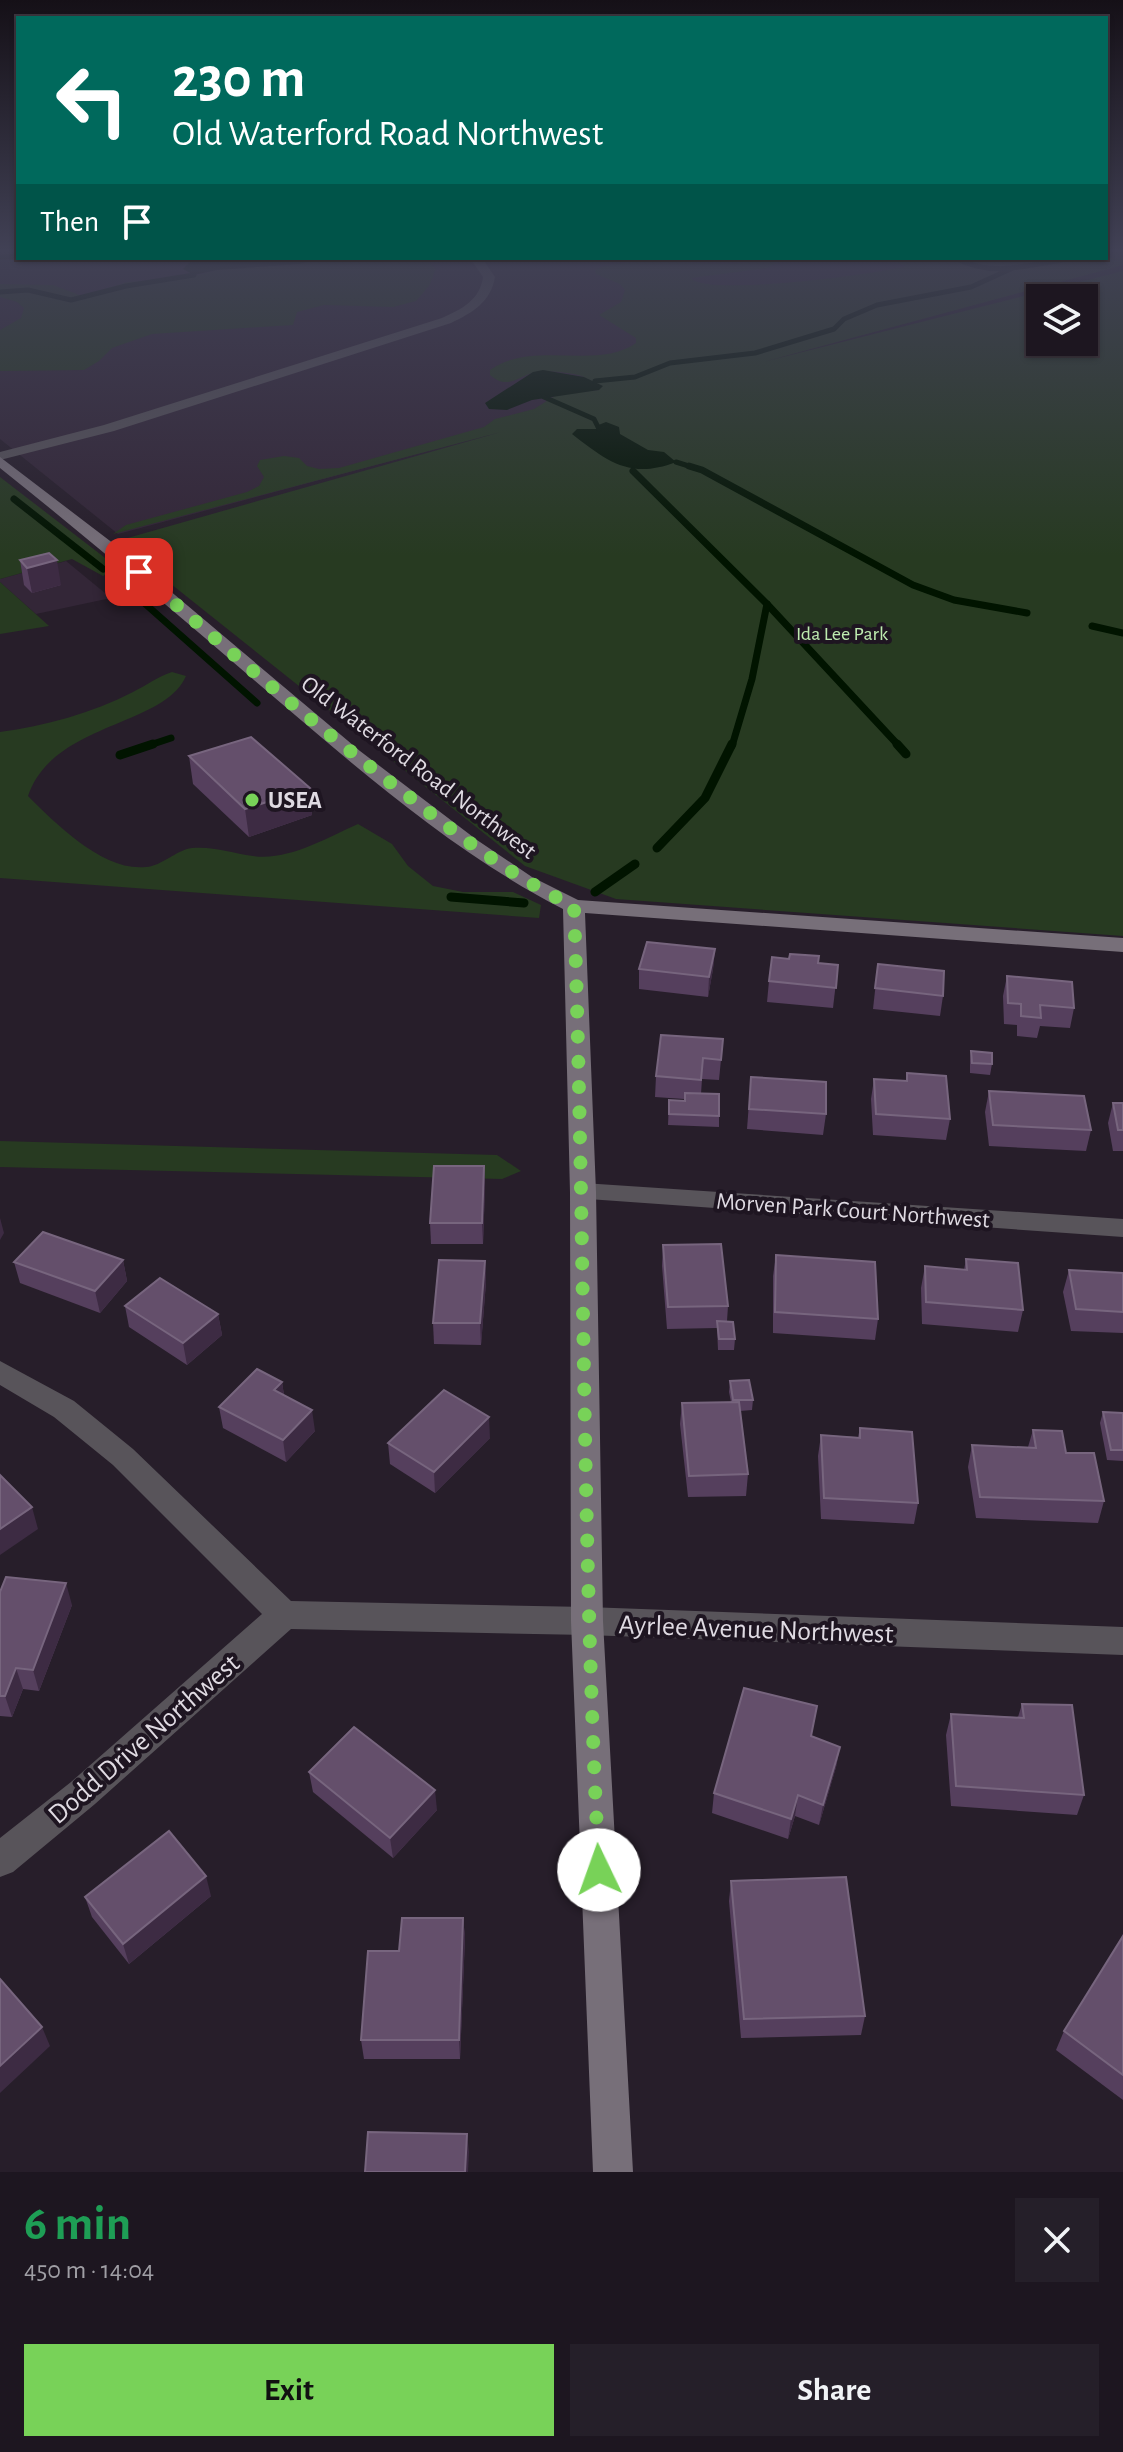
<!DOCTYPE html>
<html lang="en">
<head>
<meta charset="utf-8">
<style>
  :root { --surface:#1d1620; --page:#251f29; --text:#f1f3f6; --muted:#a09fa5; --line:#3b353e; --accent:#78d258 }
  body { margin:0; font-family:"Alegreya Sans",sans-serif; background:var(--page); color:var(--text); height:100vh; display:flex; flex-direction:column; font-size:30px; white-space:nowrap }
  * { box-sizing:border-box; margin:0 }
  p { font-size:26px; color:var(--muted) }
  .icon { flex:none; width:44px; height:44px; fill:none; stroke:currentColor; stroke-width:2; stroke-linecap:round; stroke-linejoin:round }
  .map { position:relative; height:2172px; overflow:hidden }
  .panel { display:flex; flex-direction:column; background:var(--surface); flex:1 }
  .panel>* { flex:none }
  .hud { position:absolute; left:16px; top:16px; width:1092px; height:244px; border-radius:0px; box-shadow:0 2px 6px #0004,0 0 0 2px var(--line); background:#00695c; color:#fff; overflow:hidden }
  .controls { position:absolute; left:1026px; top:284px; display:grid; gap:16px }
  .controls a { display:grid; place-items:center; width:72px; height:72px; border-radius:0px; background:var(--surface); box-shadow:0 2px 6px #0004,0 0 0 2px var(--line); font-size:40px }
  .pin { position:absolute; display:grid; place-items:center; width:68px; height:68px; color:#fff; margin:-34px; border-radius:16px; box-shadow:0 4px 12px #0006 }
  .me { position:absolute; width:88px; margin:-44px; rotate:357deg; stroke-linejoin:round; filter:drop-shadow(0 0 6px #0008) }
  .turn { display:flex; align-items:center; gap:28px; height:168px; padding:0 24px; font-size:36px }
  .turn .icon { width:104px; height:104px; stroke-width:2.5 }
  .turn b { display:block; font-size:56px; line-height:68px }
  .then { display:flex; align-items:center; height:76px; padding:0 24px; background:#0003; gap:16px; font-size:30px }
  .round { display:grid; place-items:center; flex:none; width:84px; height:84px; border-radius:0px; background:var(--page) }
  .head { display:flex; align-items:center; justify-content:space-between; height:136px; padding:0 24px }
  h1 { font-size:48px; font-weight:600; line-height:60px; color:#1e9e55 }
  .action { display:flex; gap:16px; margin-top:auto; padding:16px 24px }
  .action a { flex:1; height:92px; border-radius:0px; background:var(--accent); color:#111; font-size:32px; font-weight:600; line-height:92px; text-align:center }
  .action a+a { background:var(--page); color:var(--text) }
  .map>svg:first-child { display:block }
  .built { fill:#332637 }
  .green { fill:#273a21; fill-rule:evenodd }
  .water { fill:#011400 }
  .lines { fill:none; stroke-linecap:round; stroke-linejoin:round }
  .stream-far2 { stroke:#011400; stroke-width:5 }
  .stream-far1 { stroke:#011400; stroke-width:7 }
  .stream { stroke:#011400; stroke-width:9 }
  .street { fill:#58545a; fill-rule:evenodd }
  .secondary { fill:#776f79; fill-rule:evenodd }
  .wall { fill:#553f5d }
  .shaded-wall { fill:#3d2b43 }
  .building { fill:#644f6b; stroke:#77657e; stroke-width:2 }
  .route { stroke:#78d258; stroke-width:14; stroke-dasharray:0 25.2 }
  .poi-dot { fill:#78d258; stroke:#1e1521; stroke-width:3 }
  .labels { text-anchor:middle; stroke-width:8; stroke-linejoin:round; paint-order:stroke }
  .far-park-label { font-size:20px; fill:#beebb0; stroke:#1e1521 }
  .street-label { font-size:24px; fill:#dfdae2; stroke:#1e1521 }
  .poi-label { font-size:24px; font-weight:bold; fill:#dfdae2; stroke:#1e1521; text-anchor:start }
  .near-street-label { font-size:28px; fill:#dfdae2; stroke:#1e1521 }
</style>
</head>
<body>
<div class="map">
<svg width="1123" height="2172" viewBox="0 0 1123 2172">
  <rect width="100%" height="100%" fill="#271e2a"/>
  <!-- built -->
  <g class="built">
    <path d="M0,252H18V258H1106V252H1123V265L118,534L0,439Z"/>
    <path d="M66,561L111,598L36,614L0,582V579Z"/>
  </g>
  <!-- green -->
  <g class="green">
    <path d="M1106,252H1123V265L763,362L1123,271V936L616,899L525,866L117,541L501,432L113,534L126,525L247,492L259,486L264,477L257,466L260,460L284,456L299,458L307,466L319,469L339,468L484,427L495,419L534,409L558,394L599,390C594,387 589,379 584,377C574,373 542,369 532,373C515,379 506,389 490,375V370C534,339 596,371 636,343V338L599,315L621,302L625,290L620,284L596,274L595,270L602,267C645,257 685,264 727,264C743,264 761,256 776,263L767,268L691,278C705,297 878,274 907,266L883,258H1106ZM1040,298H1084V342H1040Z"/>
    <path d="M323,258H424L436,269L429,286L416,301L393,307L324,305L297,312L293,325L152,334L112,348L99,361L84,370L0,371V330L21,318L24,308L17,302L0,297V284L53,285L82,296L128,282L182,279L217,270L299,264Z"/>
    <path d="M0,477L113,564L111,571L103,576L72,559L0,579Z"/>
    <path d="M0,582L49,626L0,634Z"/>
    <path d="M172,672L186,676C164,727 53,722 28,796C56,824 104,872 146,867C162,866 176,850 192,848C213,846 232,853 253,856C289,861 326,838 358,824L392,844L408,866L433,886L463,892H513L541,905L539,918L0,878V732C44,726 93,713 133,692C147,685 157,677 172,672Z"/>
    <path d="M0,1141L497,1155L521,1171L502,1179L0,1167Z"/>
  </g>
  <!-- water -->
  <g class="water">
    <path d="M187,258H323L299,264L217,270L194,275L183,269L190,262Z"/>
    <path d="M543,370L584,377L603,386L599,390L532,400L507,410L489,409L485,403L533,372Z"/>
    <path d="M606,422L619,427L620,434L648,450L664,452L676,462C630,480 607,461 572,434L577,429H597L596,426Z"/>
  </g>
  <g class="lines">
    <!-- stream-far2 -->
    <g class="stream-far2">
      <path d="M0,257L18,256"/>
      <path d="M956,258C997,281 1039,260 1082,258"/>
      <path d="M0,292L28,290L71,300L126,286L194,275"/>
      <path d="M595,381L635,377L670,363L755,353L834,329L844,319L877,305L971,287L1015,267"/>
      <path d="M544,397L594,419L599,429"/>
      <path d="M676,462L695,468"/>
    </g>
    <!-- stream-far1 -->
    <g class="stream-far1">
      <path d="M689,466L702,470L913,585L954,600L1027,613"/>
      <path d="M633,471L767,604L899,746"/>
      <path d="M14,499L103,569"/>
      <path d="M125,586L257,703"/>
      <path d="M1092,626L1123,633"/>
      <path d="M147,746L171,738"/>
      <path d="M732,746L752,679L767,604"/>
    </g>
    <!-- stream -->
    <g class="stream">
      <path d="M897,744L906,754"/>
      <path d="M120,755L153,744"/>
      <path d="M657,848L705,798L732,744"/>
      <path d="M595,892L635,864"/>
      <path d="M451,897L524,903"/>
    </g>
    <!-- street -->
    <g class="street">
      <path d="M470,258H482L495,277C491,302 472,313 451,323L114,431L0,460V452L104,425L442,318C462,309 480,300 483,277Z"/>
      <path d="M583,1183L1123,1219V1237L574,1198L570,1192L574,1186Z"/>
      <path d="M0,1361L74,1401L133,1449L291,1601L587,1607L1123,1627V1655L587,1635L291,1629L95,1804L13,1872L0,1877V1838L71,1782L262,1614L113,1465L54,1417L0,1385Z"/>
    </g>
    <!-- secondary -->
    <path class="secondary" d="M0,457L118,547L360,751L477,840L532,877L578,900L1123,938V952L585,913L596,1192L603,1621L633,2172H593L571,1621L570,1192L563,909C452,852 356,767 261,686C175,612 89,539 0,468Z"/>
  </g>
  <!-- wall -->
  <g class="wall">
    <path d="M20,560L61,585L32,593L24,585Z"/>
    <path d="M189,756L310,788L312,815L249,837L193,784Z"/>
    <path d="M715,949L713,969L708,997L639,989V969Z"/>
    <path d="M818,963L838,965L833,1008L767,1002L769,981Z"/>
    <path d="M878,964L943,996L940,1016L873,1009Z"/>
    <path d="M1007,976L1074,1008L1070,1028L1040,1026L1037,1038L1017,1036V1025L1004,1024L1003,996Z"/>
    <path d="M723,1039L719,1080L702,1079L701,1094L719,1116V1127L668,1125L669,1100L684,1101V1099L655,1097L656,1076Z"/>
    <path d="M971,1051L992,1064L990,1075L970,1073V1061Z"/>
    <path d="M907,1073L950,1119L946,1140L873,1135L871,1099L874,1079L906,1081Z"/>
    <path d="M751,1077L826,1114L823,1135L747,1129Z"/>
    <path d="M989,1091L1091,1130L1086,1151L989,1146L985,1112Z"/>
    <path d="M1113,1103H1123V1151H1113L1108,1123Z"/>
    <path d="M484,1166L485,1187L483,1244H431L430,1223Z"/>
    <path d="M663,1245L728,1306L727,1321L735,1339L734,1350H718L717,1328L667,1329L662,1266Z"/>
    <path d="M776,1255L878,1319L875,1340L773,1333V1276Z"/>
    <path d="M966,1259L1023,1310L1018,1332L922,1324L921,1288L925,1266L964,1270Z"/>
    <path d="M123,1260L127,1281L100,1313L20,1283L14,1262Z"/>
    <path d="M485,1261L486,1282L481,1345L434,1344L433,1323Z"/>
    <path d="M1069,1270L1123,1273V1333L1071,1331L1063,1292Z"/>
    <path d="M125,1306L218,1314L222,1335L187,1365L129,1327Z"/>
    <path d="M730,1381L753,1400L752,1410L740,1411L748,1474L746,1496L688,1497L680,1424L682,1403L731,1402L729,1392Z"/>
    <path d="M282,1382L284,1395L315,1431L286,1462L223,1428L219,1407Z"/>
    <path d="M1103,1412L1123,1413V1461L1107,1460L1100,1423Z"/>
    <path d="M860,1428L918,1503L914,1524L821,1519L818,1456L821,1435L858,1437Z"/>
    <path d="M1033,1430L1066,1453L1104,1501L1098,1523L976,1518L968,1467L972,1445L1028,1447Z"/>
    <path d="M490,1438L435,1493L390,1464L388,1443Z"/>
    <path d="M0,1592L72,1605L39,1691L23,1689L12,1717L0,1716Z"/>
    <path d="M1022,1704L1084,1795L1077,1815L951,1806L946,1735L951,1714L1018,1717Z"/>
    <path d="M812,1736L840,1747L836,1767L819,1825L795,1816L788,1839L712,1813L714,1793Z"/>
    <path d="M309,1772L437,1810L393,1858L313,1792Z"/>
    <path d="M731,1881L865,2016L861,2035L741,2038L729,1901Z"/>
    <path d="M211,1896L129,1964L92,1917L85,1897Z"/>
    <path d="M463,1918L465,1937L460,2059H364L361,2040L399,1951Z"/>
    <path d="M1123,1936V2100L1056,2050L1064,2031Z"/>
  </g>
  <!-- shaded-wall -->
  <g class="shaded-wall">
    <path d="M57,560L61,585L32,593L27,568Z"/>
    <path d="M310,788L312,815L249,837L245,809Z"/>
    <path d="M715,949L713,969L708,997L709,977Z"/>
    <path d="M484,1166L485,1187L483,1244L482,1223Z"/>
    <path d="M0,1218L4,1233L0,1240Z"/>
    <path d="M123,1260L127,1281L100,1313L95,1291Z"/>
    <path d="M485,1261L486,1282L481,1345L480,1323Z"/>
    <path d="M218,1314L222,1335L187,1365L183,1343Z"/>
    <path d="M282,1382L285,1403L274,1390Z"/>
    <path d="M312,1410L315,1431L286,1462L283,1440Z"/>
    <path d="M489,1417L490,1438L435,1493L434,1472Z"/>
    <path d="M32,1507L38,1529L0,1555V1529Z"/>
    <path d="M66,1583L72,1605L39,1691L33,1670Z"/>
    <path d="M16,1668L23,1689L12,1717L5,1696Z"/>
    <path d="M840,1747L836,1767L819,1825L823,1805Z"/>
    <path d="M435,1790L437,1810L393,1858L390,1838Z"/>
    <path d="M798,1795L795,1816L788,1839L791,1819Z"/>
    <path d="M206,1876L211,1896L129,1964L123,1944Z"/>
    <path d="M463,1918L465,1937L460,2059L459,2040Z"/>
    <path d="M42,2027L50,2046L0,2093V2066Z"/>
    <path d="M467,2134L469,2152L468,2172H465Z"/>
  </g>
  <!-- building -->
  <g class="building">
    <path d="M49,553L57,560L27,568L20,560Z"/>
    <path d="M251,737L310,788L245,809L189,756Z"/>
    <path d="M647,942L715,949L709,977L639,969Z"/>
    <path d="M790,954L819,956L818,963L838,965L836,988L769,981L772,957L789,959Z"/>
    <path d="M878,964L944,971L943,996L875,988Z"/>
    <path d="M1007,976L1072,982L1074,1008L1040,1005L1041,1018L1021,1016V1004L1008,1003Z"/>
    <path d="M661,1035L723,1039L721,1060L703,1058L701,1080L656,1076Z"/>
    <path d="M971,1051L992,1053V1064L972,1063Z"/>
    <path d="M907,1073L946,1076L950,1119L876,1114L874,1079L907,1081Z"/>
    <path d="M751,1077L826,1082V1114L749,1109Z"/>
    <path d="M989,1091L1084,1096L1091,1130L993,1125Z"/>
    <path d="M685,1093L719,1094V1116L669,1114V1100L685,1101Z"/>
    <path d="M1113,1103H1123V1130H1118Z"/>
    <path d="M434,1166H484L482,1223H430Z"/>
    <path d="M43,1232L123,1260L95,1291L14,1262Z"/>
    <path d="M721,1244L728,1306L668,1307L663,1245Z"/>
    <path d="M776,1255L875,1262L878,1319L775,1312Z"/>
    <path d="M966,1259L1018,1263L1023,1310L926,1302L925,1266L967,1270Z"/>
    <path d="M439,1260L485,1261L480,1323H433Z"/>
    <path d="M1069,1270L1123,1273V1312L1076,1309Z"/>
    <path d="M160,1278L218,1314L183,1343L125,1306Z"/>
    <path d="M717,1321L733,1322L735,1339H719Z"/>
    <path d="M257,1369L282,1382L274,1390L312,1410L283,1440L219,1407Z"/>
    <path d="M749,1380L753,1400H733L730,1381Z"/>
    <path d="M444,1390L489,1417L434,1472L388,1443Z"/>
    <path d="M739,1402L748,1474L689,1476L682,1403Z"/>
    <path d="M1103,1412L1123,1413V1450H1111Z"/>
    <path d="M860,1428L912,1432L918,1503L824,1498L821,1435L860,1438Z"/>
    <path d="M1033,1430L1062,1431L1066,1453H1094L1104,1501L980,1497L972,1445L1036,1448Z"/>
    <path d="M0,1475L32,1507L0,1529Z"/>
    <path d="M6,1577L66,1583L33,1670L16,1668L5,1696H0V1592Z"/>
    <path d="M744,1688L817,1706L811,1736L840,1747L823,1805L798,1795L791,1819L714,1793Z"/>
    <path d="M1022,1704L1072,1705L1084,1795L956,1786L951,1714L1024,1718Z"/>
    <path d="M354,1727L435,1790L390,1838L309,1772Z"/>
    <path d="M169,1831L206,1876L123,1944L85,1897Z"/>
    <path d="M846,1877L865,2016L744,2019L731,1881Z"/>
    <path d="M402,1918H463L459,2040H361L368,1951H399Z"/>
    <path d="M1123,1936V2075L1064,2031Z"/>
    <path d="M0,1979L42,2027L0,2066Z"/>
    <path d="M368,2132L467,2134L465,2172H365Z"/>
  </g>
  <!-- sky -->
  <linearGradient id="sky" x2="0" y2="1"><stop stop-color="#151017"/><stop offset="0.45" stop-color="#414155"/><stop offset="1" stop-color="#414155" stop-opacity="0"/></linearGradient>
  <rect width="1123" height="556" fill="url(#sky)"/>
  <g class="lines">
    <!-- route -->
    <path class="route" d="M139,572C229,651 320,730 416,802C466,841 516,879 574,906C585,1227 582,1549 599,1870"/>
  </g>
  <!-- markers -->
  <circle class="poi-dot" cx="252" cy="800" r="8"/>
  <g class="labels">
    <!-- far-park labels -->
    <g class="far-park-label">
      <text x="842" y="640">Ida Lee Park</text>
    </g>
    <!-- street labels -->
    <g class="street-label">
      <text transform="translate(419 767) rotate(37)" y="8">Old Waterford Road Northwest</text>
      <text transform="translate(853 1210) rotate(4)" y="8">Morven Park Court Northwest</text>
    </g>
    <!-- poi labels -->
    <g class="poi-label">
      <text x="268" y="808">USEA</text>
    </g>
    <!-- near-street labels -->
    <g class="near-street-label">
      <text transform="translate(756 1628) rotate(2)" y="10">Ayrlee Avenue Northwest</text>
      <text transform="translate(143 1738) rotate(-41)" y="10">Dodd Drive Northwest</text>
    </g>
  </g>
</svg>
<div class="controls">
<a><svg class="icon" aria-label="layers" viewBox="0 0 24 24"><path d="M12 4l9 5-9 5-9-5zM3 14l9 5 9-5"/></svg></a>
</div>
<div class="pin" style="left:139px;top:572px;background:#d93025"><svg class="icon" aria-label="arrive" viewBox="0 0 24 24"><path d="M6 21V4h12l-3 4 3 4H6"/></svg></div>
<svg class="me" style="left:599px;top:1870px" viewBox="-20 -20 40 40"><circle r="19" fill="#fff"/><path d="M0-13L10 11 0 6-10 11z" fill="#78d258"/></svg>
<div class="hud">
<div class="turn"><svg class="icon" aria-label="left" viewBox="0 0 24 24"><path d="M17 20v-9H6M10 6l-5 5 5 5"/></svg><div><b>230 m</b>Old Waterford Road Northwest</div></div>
<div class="then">Then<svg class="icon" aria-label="arrive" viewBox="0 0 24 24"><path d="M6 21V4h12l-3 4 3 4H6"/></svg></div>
</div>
</div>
<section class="panel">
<div class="head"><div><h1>6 min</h1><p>450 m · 14:04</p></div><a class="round"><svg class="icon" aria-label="close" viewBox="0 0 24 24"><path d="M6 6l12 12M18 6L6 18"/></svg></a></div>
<div class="action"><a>Exit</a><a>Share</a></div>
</section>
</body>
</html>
